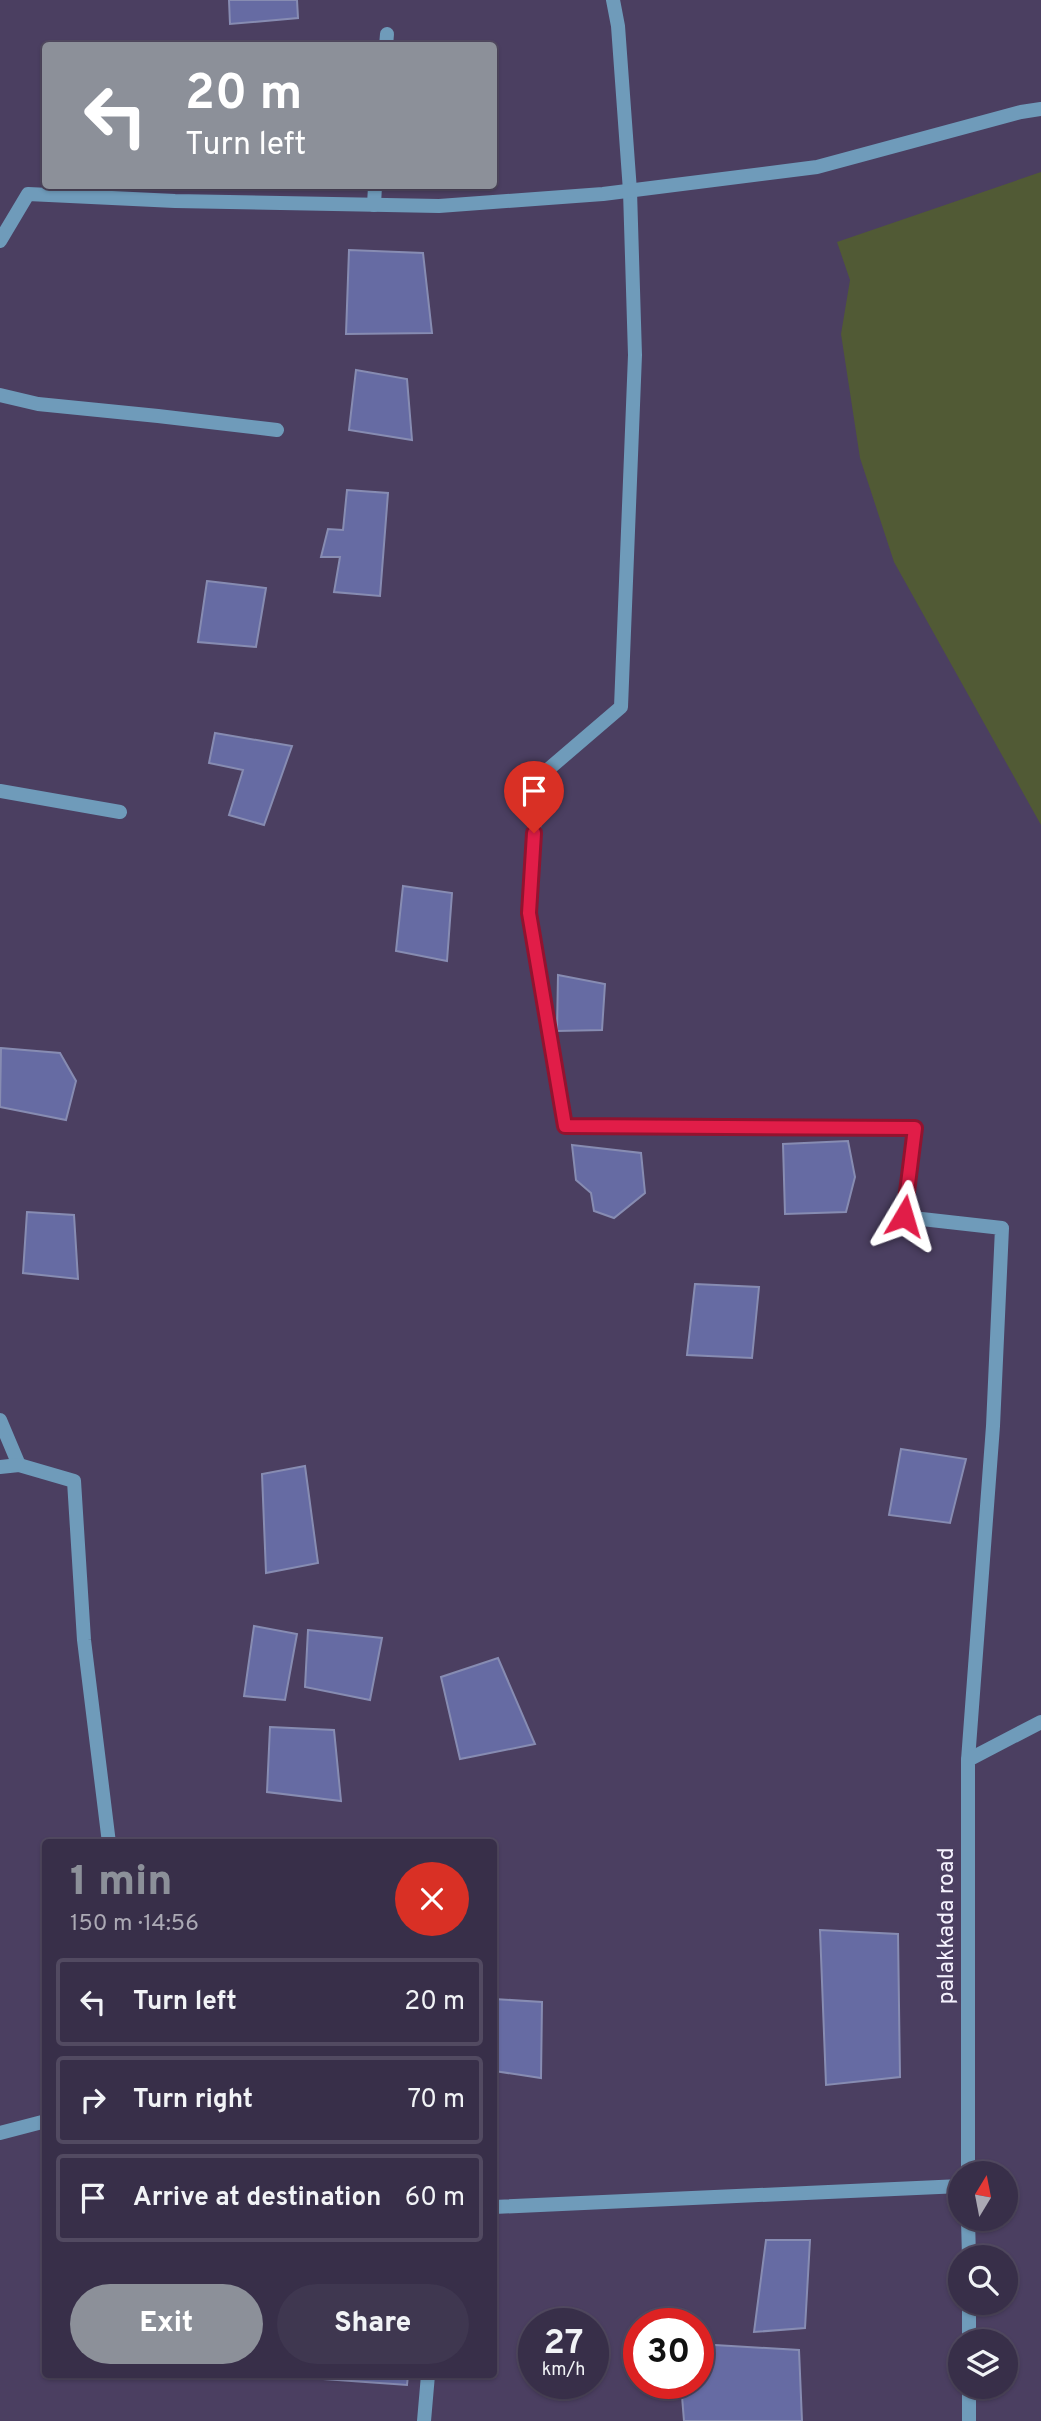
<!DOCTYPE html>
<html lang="en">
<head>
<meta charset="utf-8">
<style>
  :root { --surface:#382f49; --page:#3f3750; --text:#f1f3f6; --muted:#aba9b4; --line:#524a61; --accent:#8c9099 }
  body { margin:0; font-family:Overpass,sans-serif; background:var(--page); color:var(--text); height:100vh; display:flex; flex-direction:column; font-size:26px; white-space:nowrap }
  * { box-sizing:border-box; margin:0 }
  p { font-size:23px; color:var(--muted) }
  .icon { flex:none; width:38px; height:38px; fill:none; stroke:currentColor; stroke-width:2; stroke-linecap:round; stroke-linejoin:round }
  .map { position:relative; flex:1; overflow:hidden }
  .side { position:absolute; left:42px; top:1839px; width:455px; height:539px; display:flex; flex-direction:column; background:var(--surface); border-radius:7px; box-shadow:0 2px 5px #0004,0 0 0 2px var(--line) }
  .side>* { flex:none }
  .guide { position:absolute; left:42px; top:42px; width:455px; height:147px; border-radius:7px; box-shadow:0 2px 5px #0004,0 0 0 2px var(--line); background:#8c9099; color:#fff; overflow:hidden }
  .needle { width:46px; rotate:10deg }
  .tools { position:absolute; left:948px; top:2161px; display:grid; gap:14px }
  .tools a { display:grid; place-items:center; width:70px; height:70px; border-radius:50%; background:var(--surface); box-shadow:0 2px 5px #0004,0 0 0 2px var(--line); font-size:35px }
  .speed { position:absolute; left:518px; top:2308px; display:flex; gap:14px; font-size:35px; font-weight:700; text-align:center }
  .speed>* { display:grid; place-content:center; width:91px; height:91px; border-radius:50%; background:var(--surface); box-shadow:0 2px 5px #0004,0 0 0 2px var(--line); line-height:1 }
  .speed small { font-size:18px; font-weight:400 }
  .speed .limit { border:10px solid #d22; background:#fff; color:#111 }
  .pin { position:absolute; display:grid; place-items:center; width:60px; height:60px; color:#fff; margin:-72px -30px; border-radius:50% 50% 50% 0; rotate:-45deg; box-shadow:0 0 7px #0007 }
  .pin .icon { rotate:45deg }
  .me { position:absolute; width:77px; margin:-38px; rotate:7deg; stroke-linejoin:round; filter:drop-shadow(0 0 5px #0008) }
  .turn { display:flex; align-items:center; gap:24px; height:147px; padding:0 28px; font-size:32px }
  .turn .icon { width:91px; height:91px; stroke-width:2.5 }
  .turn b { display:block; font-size:49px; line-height:60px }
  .round { display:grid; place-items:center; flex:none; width:74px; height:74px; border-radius:37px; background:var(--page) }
  .overview { display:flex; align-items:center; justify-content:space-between; height:119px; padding:0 28px }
  h1 { font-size:42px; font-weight:800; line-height:52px; color:var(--accent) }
  .action { display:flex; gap:14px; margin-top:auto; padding:14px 28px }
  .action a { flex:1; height:80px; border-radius:42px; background:var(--accent); color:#fff; font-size:28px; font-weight:800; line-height:80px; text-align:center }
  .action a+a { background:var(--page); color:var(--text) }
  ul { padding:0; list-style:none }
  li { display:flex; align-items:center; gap:21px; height:88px; margin:0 14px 10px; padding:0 14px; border:4px solid var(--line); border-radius:7px }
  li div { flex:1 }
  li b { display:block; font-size:26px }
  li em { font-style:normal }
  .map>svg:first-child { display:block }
  .green { fill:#515a35 }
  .building { fill:#666ba3; stroke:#878cb2; stroke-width:2 }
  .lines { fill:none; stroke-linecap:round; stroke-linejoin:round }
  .minor { stroke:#6f9bba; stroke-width:14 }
  .route-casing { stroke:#92132f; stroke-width:18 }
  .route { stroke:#e11d48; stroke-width:12 }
  .labels { text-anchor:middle; stroke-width:7; stroke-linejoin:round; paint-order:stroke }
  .street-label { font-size:23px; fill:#f4f1fd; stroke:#4b3f61 }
</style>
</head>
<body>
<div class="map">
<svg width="1041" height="2421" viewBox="0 0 1041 2421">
  <rect width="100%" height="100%" fill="#4b3f61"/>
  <!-- green -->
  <path class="green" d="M1041,172V825L894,562L860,458L841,334L850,280L837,242Z"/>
  <!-- building -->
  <g class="building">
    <path d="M229,0H297L298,18L230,24Z"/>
    <path d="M349,250L423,253L432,333L346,334Z"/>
    <path d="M356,370L407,379L412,440L349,430Z"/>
    <path d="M347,490L388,493L380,596L334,592L340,557H321L328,529L343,530Z"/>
    <path d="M207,581L266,588L256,647L198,642Z"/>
    <path d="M215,733L292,746L264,825L229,815L243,770L209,763Z"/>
    <path d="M403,886L452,893L447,961L396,951Z"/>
    <path d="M558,975L605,984L602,1030L557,1031Z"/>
    <path d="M1,1048L60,1053L76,1081L66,1120L0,1107Z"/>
    <path d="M848,1141L855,1177L846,1212L785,1214L783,1144Z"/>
    <path d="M572,1145L641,1153L645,1193L614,1218L594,1211L591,1193L576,1180Z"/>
    <path d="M27,1212L74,1215L78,1279L23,1273Z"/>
    <path d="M695,1284L759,1287L752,1358L687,1355Z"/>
    <path d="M901,1449L966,1459L950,1523L889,1515Z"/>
    <path d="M305,1466L318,1563L266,1573L262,1474Z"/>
    <path d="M254,1626L297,1634L285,1700L244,1696Z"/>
    <path d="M308,1630L382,1638L370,1700L305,1687Z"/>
    <path d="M498,1658L535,1744L460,1759L441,1677Z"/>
    <path d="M270,1727L334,1730L341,1801L267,1792Z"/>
    <path d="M820,1930L898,1934L900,2077L826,2085Z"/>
    <path d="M494,1999L542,2002L541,2078L494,2071Z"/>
    <path d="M766,2240H810L805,2328L754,2332Z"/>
    <path d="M698,2344L799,2350L802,2421H684L681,2384H698Z"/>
    <path d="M324,2375H408L407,2385L324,2379Z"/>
  </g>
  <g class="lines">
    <!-- minor -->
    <g class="minor">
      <path d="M613,0L618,26L630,191L635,355L621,707L537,779L529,913L565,1126L915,1128L904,1217L1002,1228L993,1426L968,1760"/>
      <path d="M386,46L387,34"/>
      <path d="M374,205L375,186"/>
      <path d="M0,241L28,194L175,201L439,206L603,194L817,167L1021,112L1041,109"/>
      <path d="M0,395L38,404L158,416L277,430"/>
      <path d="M0,791L120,812"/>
      <path d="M0,1420L19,1465"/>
      <path d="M0,1467L19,1465L74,1481L84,1640L109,1843"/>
      <path d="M0,2133L46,2121"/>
      <path d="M968,2174V1760L1041,1722"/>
      <path d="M494,2207L961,2186"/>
      <path d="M968,2219L969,2258"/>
      <path d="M969,2303V2342"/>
      <path d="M969,2387V2421"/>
      <path d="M424,2421L428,2375"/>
    </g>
  </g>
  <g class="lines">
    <!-- route casing -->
    <g class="route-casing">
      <path id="route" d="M534,833L529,913L565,1126L915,1128L904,1216"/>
    </g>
    <!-- route -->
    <use href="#route" class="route"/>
  </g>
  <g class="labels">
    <!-- street labels -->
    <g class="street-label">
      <text transform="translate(945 1926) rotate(-90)" y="8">palakkada road</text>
    </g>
  </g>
</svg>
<div class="tools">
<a><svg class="needle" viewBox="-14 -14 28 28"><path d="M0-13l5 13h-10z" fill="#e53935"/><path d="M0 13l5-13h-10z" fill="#aba9b4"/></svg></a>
<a><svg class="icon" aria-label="search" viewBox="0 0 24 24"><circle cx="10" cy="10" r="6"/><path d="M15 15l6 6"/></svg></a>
<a><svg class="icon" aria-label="layers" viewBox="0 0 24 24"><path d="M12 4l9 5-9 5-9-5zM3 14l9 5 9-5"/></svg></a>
</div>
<div class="speed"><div>27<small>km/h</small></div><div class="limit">30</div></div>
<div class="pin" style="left:534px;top:833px;background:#d93025"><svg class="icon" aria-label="arrive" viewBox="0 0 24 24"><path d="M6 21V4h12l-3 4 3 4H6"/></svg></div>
<svg class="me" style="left:904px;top:1216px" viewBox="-20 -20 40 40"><path d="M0-17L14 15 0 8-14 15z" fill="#e11d48" stroke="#fff" stroke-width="4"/></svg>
<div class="guide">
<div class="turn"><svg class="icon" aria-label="left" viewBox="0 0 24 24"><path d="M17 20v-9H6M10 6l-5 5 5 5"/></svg><div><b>20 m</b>Turn left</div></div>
</div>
<section class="side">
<div class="overview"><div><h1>1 min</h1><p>150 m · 14:56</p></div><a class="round" style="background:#d93025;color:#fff"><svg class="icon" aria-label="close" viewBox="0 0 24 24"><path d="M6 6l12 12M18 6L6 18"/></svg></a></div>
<ul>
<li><svg class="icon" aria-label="left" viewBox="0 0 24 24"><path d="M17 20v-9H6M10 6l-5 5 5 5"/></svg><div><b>Turn left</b></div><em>20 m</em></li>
<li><svg class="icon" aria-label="right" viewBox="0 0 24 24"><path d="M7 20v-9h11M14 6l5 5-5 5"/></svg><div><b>Turn right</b></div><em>70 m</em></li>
<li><svg class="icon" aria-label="arrive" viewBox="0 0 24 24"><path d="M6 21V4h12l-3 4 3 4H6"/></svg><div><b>Arrive at destination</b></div><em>60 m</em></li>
</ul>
<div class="action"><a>Exit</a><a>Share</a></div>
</section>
</div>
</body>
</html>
